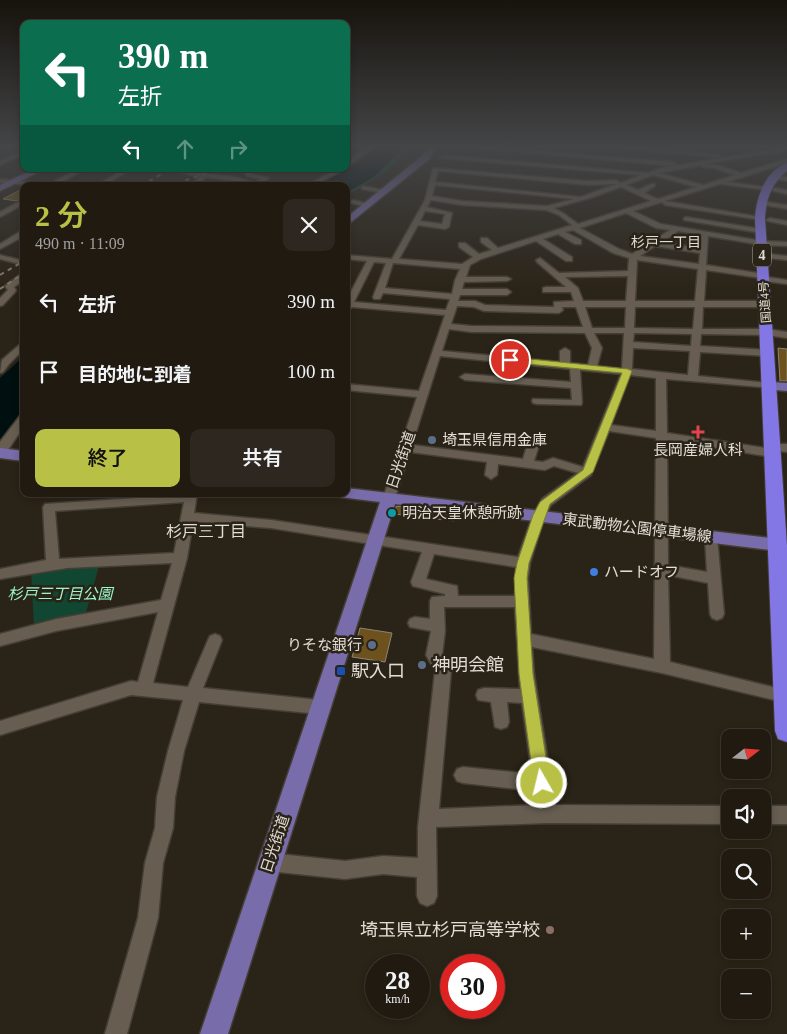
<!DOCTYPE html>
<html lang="ja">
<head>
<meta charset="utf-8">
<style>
  :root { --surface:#201a11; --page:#2d271f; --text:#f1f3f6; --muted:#a2a19f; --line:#3d3831; --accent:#b9c046 }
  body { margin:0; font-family:"Times New Roman","Noto Sans JP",serif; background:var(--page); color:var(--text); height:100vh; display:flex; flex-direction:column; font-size:19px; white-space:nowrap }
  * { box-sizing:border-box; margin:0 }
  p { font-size:16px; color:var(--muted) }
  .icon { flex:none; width:28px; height:28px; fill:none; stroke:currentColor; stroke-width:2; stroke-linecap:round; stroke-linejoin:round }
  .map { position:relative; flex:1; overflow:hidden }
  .drawer { position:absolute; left:20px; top:182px; width:330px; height:315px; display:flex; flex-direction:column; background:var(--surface); border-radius:10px; box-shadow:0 2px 8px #0003,0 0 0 1px var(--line) }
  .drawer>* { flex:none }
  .banner { position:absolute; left:20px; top:20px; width:330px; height:152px; border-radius:10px; box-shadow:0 2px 8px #0003,0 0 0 1px var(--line); background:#0b6e4f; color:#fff; overflow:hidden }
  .needle { width:32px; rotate:73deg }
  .tools { position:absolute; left:721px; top:729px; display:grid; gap:10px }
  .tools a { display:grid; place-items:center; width:50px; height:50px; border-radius:10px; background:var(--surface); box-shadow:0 2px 8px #0003,0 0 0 1px var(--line); font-size:25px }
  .speed { position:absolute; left:365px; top:954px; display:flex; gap:10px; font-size:25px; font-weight:700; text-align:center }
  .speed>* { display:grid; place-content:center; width:65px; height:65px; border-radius:50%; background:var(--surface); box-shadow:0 2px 8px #0003,0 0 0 1px var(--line); line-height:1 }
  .speed small { font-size:12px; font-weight:400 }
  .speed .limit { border:8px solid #d22; background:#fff; color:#111 }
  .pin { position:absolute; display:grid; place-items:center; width:42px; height:42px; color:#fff; margin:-21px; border:2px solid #fff; border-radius:50%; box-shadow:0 1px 5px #0007 }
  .me { position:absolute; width:55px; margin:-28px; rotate:352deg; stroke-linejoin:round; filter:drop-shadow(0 0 4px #0008) }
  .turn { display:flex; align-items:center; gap:18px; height:105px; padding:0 15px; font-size:22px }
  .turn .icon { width:65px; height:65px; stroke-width:2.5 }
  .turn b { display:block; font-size:35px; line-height:42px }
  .lanes { display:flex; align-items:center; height:48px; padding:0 15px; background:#0003; justify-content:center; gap:25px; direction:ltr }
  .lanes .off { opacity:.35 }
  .round { display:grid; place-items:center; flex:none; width:52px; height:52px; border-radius:10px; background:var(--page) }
  .headline { display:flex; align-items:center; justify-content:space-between; height:85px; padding:0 15px }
  h1 { font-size:30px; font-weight:600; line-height:38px; color:var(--accent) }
  .action { display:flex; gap:10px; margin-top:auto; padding:10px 15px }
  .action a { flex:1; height:58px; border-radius:10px; background:var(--accent); color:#111; font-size:20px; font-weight:600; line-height:58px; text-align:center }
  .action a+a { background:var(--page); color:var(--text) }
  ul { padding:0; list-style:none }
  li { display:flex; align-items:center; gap:15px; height:70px; padding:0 15px }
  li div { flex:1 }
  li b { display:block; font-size:19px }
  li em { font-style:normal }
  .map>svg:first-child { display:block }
  .green { fill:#114732 }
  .water { fill:#000f0f }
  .building { fill:#6e521e; stroke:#8c8375 }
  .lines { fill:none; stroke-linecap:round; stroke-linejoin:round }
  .minor-casing { stroke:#443e35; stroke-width:3 }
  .major-casing { stroke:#443e35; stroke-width:3 }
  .highway-casing { stroke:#443e35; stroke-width:2 }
  .minor { fill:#675e51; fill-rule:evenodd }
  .major { fill:#786caa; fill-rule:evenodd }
  .highway { fill:#8376e5; fill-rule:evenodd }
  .rail { stroke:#7f796f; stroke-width:2; stroke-dasharray:4.5 4.5; stroke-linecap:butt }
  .route { fill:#b9c046; stroke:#787d2e }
  .health-dot { fill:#e0444e; stroke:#2a2317; stroke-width:2 }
  .service-dot { fill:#5c6f8a; stroke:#2a2317; stroke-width:2 }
  .culture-dot { fill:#0f9aa8; stroke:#2a2317; stroke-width:2 }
  .shop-dot { fill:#3f7fe0; stroke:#2a2317; stroke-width:2 }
  .transit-dot { fill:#1a4fb4; stroke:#2a2317; stroke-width:2 }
  .education-dot { fill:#8d6e63; stroke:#2a2317; stroke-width:2 }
  .labels { text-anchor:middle; stroke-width:5; stroke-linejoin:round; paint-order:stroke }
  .far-street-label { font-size:12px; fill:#e1dcd5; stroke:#2a2317 }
  .far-neighbourhood-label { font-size:14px; fill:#e1dcd5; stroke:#2a2317 }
  .shield { fill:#2a2317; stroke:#aaa49c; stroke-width:1 }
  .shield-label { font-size:14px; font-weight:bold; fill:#e1dcd5 }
  .poi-label { font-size:15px; fill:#e1dcd5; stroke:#2a2317; text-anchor:start }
  .street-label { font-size:15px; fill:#e1dcd5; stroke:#2a2317 }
  .park-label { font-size:15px; font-style:italic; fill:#9af7cc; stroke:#2a2317 }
  .neighbourhood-label { font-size:16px; fill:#e1dcd5; stroke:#2a2317 }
  .near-poi-label { font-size:18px; fill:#e1dcd5; stroke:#2a2317; text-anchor:start }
</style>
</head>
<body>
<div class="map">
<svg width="787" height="1034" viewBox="0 0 787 1034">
  <rect width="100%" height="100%" fill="#2a2317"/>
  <!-- green -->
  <g class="green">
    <path d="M404,147H410L388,171L346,196V193L389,163Z"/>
    <path d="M99,566L85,616L34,627L31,569Z"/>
  </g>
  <!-- water -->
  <g class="water">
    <path d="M377,147H404L374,177L346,193V186H317L361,161Z"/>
    <path d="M24,356V413L0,441V378Z"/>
  </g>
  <!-- building -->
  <g class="building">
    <path d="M24,188V197L17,201L3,199Z"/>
    <path d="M778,348L787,349V381H780Z"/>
    <path d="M396,506L455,513L454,521L394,514Z"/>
    <path d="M360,628L392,633L385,662L352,657Z"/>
  </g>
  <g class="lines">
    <!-- minor casing -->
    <g class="minor-casing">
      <g id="minor">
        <path d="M366,147L371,148L346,168V163Z"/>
        <path d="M464,147H486L674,162L677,164L674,166Z"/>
        <path d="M610,147H633L721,155L718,157Z"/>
        <path d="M787,147V150L705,164L717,165L741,173L787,159V163L727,182L766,187L769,189L768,190L720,184L665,201L760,217L762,218V220L665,205L662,202L633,211L661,224L762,241L787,242V246L762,245L708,236L706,265L764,274H767V277L787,280V284L764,281H761V278L706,270L704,301H765L769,304L765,307H703L702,329H767L787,332V338L767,335L701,334L700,346L768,350L773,353L768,356L700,352L698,376L769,383L774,386L773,388L666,379L667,433L772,449L766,446L768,444H787V452L772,450L778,453L772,457L667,440L668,565L707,572L705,537L706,534H716L717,537L724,614L722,618L717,620L712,618L710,614L708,583L668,575L670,662L785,690L787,691V703L662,673L532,647L534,674L555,805L730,806V824L547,823L436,827L437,896L434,903L427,906L420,903L417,896V877L383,874L345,879L269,871L262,869L260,862L262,855L269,853L345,861L383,856L418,858V827L435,671L426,655L431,631L410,627L408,623L410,619L415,617L430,619V601L432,597L445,596V594L413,586L411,582L422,552L271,528L193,522L187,558L153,683L188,687L208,640L210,636L215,634L220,636L222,640L203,688L319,700L325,702L327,707L325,712L319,714L199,702L184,751L175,797L173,828L163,863L158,918L127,1034H105L138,918L145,863L155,828L157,797L168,751L183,700L131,695L0,735V721L131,681L138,682L158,612L56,631L0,646V634L56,619L161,600L172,563L67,568L0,579V569L46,560L43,507L45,504L197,494L194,513L271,520L518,557L533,515L542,499L578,473L554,466L545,470L498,464L497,475L491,479L485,475L487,462L410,452L395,498L393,501H385L383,498L417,397L346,390V384L419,391L445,315L352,307L346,313V301L367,261L346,259V255L392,259L425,200L433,168L588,181L616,180L621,183L641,175L440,158L442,155L648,173L661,168ZM703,165L702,167L714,168L735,175L703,185L659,173ZM438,171L588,185L616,184L581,197L435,182ZM653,175L696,187L658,199L644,193L655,186V184H651L638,190L626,185ZM435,185L574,199L547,206L462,201L432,196ZM621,187L651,201L578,224L563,213L554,208L590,198ZM431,200L462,205L546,210L559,215L572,225L498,248L487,238H481V242L492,250L479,254L465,243H459V247L473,257L462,264L399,259L418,225L445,229L449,227L452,213L427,207ZM425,211L445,214L442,224L420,221ZM626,213L656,228L670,230L632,254L619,249L580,228ZM573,230L613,253L629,258L628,271L559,273L540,258L536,260L537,262L566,287H546L543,288V292H571L574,301L554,302V307L485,305L475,301H458L460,295H507L511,292L507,289H462L464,282L507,281L511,279L507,277H466L470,265L481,259L536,241L566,261H572V257L543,239L558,234L575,244H581V240L565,232ZM678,231L701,235L700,248L661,243ZM655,246L700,253L699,264L640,256ZM637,260L698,269L695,301H635ZM374,262L386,263L373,297L374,299H380L383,293L450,299L446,310L354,302ZM393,263L460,269L455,280L452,294L385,288ZM628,276L626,301H583L578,288L565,277ZM457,306L474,307L484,311L559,313L563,310L562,307H576L583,327L471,326L451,324ZM585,307H626L625,328H592ZM635,307H695L693,329L634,328ZM449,329L471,332L585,333L592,348L588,365L570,363V351L565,348L560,351V362L442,351ZM594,333H624L622,369L597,366L602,348ZM634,333L692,334L691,346L633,342ZM633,348L690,351L688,375L632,369ZM440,356L570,369L571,382L465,374L460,377L465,380L571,388L572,400L533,399L532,401L533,403L537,404L581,405L582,403L580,370L621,374L583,467L553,458L543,462L534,461L541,439L535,436L529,439L523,459L412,445ZM630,375L656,378V431L611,425ZM609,431L656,438L654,659L531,634L528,578L530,563L545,515L551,505L591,475ZM184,502L174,553L59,559L55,511ZM434,554L516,567L515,596H458L457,586L426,579ZM444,607H515L520,689L484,688L478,690L476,695L478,700L491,702L495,727L501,729L507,727L509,722L507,702L522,703L532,774L463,767L457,769L454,775L457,781L463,783L535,791L537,805L439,809L451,671L442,655L445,631Z"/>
        <path d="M24,150V154L0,165V161Z"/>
        <path d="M78,169H85L55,186L0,183V179L49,184Z"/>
        <path d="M124,169H131L103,186H96Z"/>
        <path d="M169,169L196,171L214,169L202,173L235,177L255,183L261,179L247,176L245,172L231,169L249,170L251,174L269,178L261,184L263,186H254L235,181L206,177L196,186H190L200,177Z"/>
        <path d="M338,169H345L312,186H305Z"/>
        <path d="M774,175L787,177V181L772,178L771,177Z"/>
        <path d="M364,186L387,191L384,193L362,189V187Z"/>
        <path d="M775,188L787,190V194L773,191L772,190Z"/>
        <path d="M24,199V204L0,217V212Z"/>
        <path d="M353,200L369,204L370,205L367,207L351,203L350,202Z"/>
        <path d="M761,201L787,205V209L759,204V202Z"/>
        <path d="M686,217L761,229L765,231L761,233L684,220V218Z"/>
        <path d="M770,218L787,221V225L768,221L766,220Z"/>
        <path d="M21,231H24V236L0,249V244Z"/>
        <path d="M759,253L787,256V260L759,257Z"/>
        <path d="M0,255L24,261V265L0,259Z"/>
        <path d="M21,274H24V280L14,287L16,290L15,292L3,305L0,306V298L8,290L5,286Z"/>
        <path d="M24,341V349L9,364L3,372L0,373L2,360Z"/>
        <path d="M24,415V426L4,456L0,457V442L20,416Z"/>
        <rect x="762" y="806" width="25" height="18"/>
      </g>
    </g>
    <!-- major casing -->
    <g class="major-casing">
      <g id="major">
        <path d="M429,147H437L428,160L346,226V218L422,156Z"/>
        <path d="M35,169H45L0,191V185Z"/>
        <path d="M769,382L787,383V391L764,389L762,386Z"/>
        <path d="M0,448L24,451V461L0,458Z"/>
        <path d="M346,488L779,539L785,541L787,546L785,549L779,551L395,504L228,1034H200L380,502L340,497L339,494H346Z"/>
      </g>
    </g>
    <!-- highway casing -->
    <g class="highway-casing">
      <path id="highway" d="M787,163V171C771,184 766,199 765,219L787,546V742L778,739L775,731L755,219C756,198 765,171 787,163Z"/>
    </g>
    <!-- minor -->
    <use href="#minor" class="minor"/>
    <!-- major -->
    <use href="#major" class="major"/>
    <!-- highway -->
    <use href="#highway" class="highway"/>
    <!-- rail -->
    <g class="rail">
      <path d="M141,186L170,169"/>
      <path d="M168,186L220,169"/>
      <path d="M0,275L24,261"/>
      <path d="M0,289L24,273"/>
    </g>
  </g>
  <!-- sky -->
  <linearGradient id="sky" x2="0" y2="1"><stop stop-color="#17130d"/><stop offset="0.5" stop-color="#444547"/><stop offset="1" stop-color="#444547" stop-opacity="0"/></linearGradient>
  <rect width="787" height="292" fill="url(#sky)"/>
  <!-- route -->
  <path class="route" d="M510,357L628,369L632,371L593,472L550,504L529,563L527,578L533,674L550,783L548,788L542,791L537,788L534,783L519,674L514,578L517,563L533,515L540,502L583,470L622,373L507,362V358Z"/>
  <!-- markers -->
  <path class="health-dot" d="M695.5 424.5h5v5h5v5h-5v5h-5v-5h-5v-5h5z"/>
  <g class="service-dot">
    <circle cx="432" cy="440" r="5"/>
    <circle cx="372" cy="645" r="5"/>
    <circle cx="422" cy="665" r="5"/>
  </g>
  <circle class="culture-dot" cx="392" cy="513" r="5"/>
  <circle class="shop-dot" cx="594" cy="572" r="5"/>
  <rect class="transit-dot" x="336" y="666" width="10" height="10" rx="2.5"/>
  <circle class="education-dot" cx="550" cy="930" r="5"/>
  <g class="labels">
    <!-- far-street labels -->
    <g class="far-street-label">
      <text transform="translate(765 302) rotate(-94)" y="4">国道4号</text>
    </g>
    <!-- far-neighbourhood labels -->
    <g class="far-neighbourhood-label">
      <text x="666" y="247">杉戸一丁目</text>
    </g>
    <!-- shield labels -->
    <rect class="shield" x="753" y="243.5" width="18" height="23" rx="4"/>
    <g class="shield-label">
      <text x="762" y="260">4</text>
    </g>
    <!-- poi labels -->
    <g class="poi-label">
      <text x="442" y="445">埼玉県信用金庫</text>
      <text x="698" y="455" text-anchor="middle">長岡産婦人科</text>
      <text x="402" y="518">明治天皇休憩所跡</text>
      <text x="604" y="577">ハードオフ</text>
      <text x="362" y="650" text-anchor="end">りそな銀行</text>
    </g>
    <!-- street labels -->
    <g class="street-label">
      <text transform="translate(401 460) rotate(-71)" y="5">日光街道</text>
      <text transform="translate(637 528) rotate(7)" y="5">東武動物公園停車場線</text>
      <text transform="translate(275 844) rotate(-72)" y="5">日光街道</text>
    </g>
    <!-- park labels -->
    <g class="park-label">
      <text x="60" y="599">杉戸三丁目公園</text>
    </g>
    <!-- neighbourhood labels -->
    <g class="neighbourhood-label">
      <text x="206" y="537">杉戸三丁目</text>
    </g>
    <!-- near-poi labels -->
    <g class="near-poi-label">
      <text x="432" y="671">神明会館</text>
      <text x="351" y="677">駅入口</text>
      <text x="540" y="936" text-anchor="end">埼玉県立杉戸高等学校</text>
    </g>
  </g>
</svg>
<div class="tools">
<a><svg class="needle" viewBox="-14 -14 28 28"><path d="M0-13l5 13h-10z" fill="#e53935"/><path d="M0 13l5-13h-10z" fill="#a2a19f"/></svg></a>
<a><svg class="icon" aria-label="sound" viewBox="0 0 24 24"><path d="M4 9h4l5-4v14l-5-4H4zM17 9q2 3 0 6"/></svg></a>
<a><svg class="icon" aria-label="search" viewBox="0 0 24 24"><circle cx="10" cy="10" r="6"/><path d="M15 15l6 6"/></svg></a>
<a>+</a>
<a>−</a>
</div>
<div class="speed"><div>28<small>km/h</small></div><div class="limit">30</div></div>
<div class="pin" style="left:510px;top:360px;background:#d93025"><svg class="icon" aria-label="arrive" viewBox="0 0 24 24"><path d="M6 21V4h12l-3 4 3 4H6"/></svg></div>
<svg class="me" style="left:542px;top:783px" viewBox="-20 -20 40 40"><circle r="17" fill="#b9c046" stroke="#fff" stroke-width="3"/><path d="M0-11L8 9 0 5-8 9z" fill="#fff"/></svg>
<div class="banner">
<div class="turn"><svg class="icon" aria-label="left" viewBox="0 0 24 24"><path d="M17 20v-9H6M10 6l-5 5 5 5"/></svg><div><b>390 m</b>左折</div></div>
<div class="lanes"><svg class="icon" aria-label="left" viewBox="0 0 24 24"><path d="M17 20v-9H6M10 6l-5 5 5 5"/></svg><svg class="icon off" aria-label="ahead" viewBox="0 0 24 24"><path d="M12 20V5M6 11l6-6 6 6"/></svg><svg class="icon off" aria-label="right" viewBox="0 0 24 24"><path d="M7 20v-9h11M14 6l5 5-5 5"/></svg></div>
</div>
<section class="drawer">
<div class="headline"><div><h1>2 分</h1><p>490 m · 11:09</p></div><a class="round"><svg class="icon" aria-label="close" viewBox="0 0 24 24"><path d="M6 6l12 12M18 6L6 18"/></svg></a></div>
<ul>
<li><svg class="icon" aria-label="left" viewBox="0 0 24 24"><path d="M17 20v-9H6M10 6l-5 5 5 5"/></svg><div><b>左折</b></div><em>390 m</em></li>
<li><svg class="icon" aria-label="arrive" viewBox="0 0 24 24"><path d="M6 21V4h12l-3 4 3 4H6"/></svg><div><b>目的地に到着</b></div><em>100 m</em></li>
</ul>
<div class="action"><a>終了</a><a>共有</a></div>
</section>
</div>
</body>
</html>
